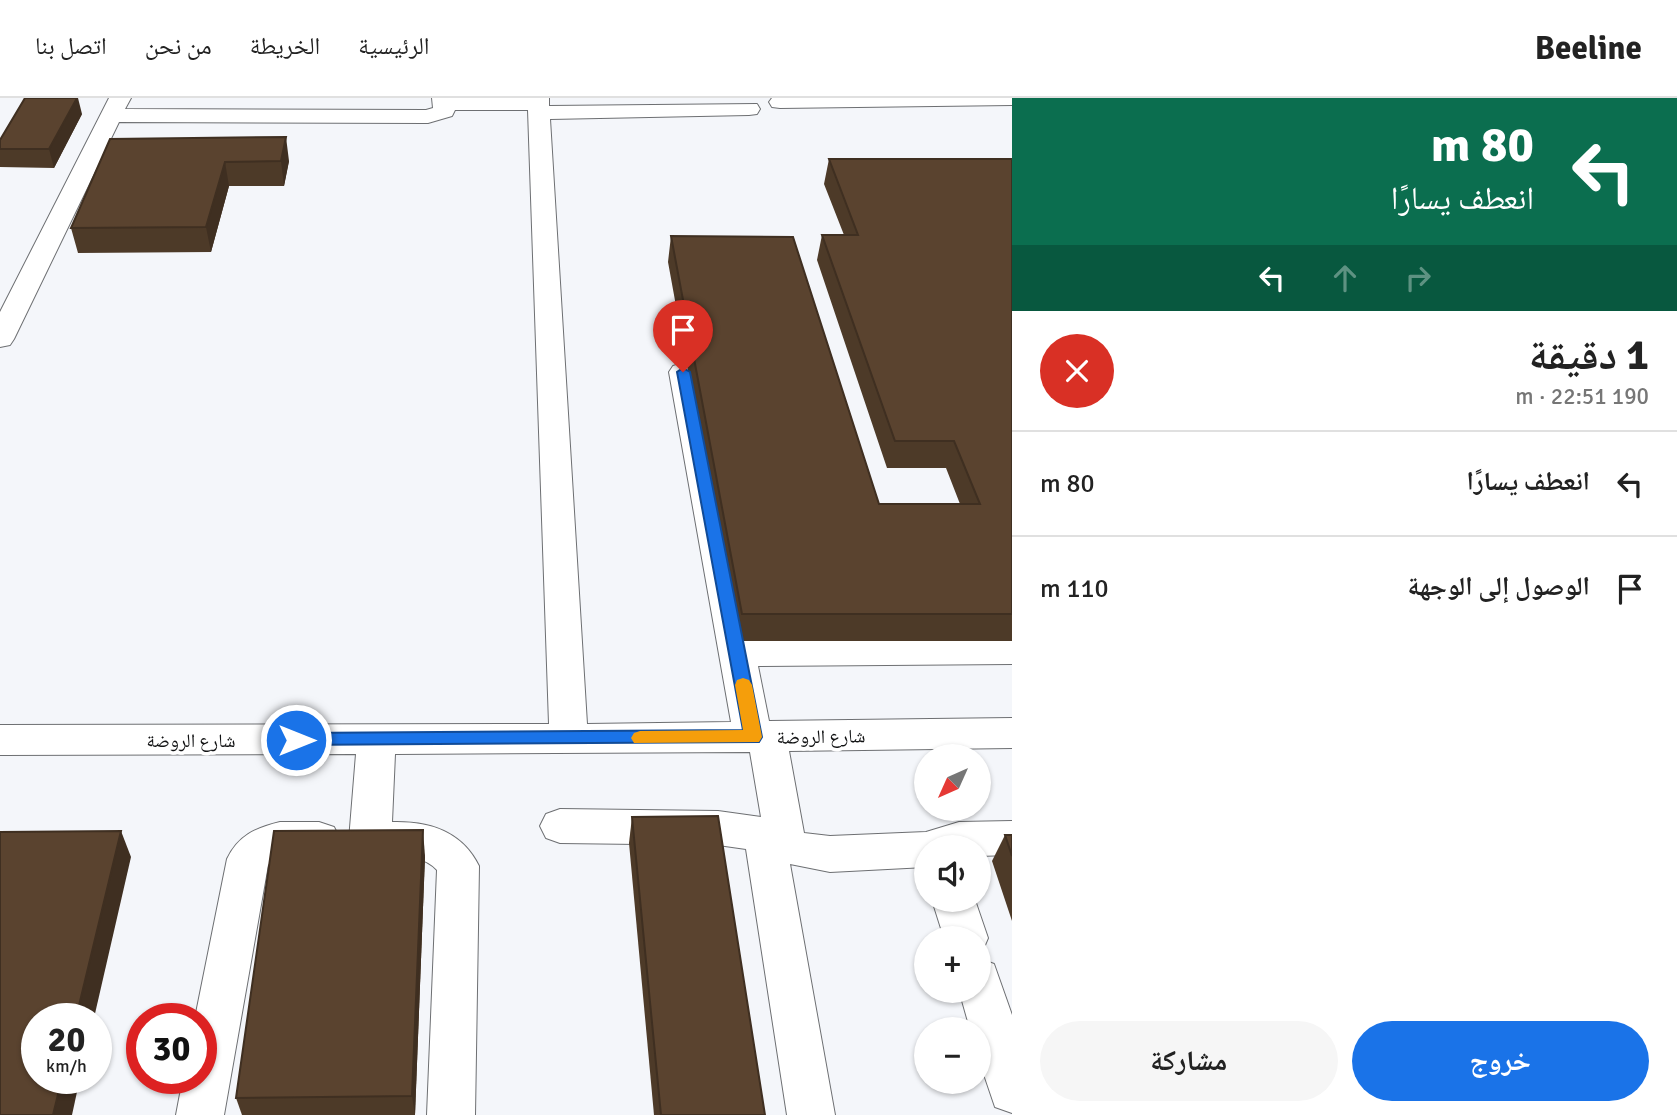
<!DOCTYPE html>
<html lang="ar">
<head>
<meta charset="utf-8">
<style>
  :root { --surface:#fff; --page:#f6f6f6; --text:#222; --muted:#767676; --line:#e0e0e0; --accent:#1a73e8 }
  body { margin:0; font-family:Signika,"Noto Naskh Arabic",sans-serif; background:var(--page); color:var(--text); direction:rtl; height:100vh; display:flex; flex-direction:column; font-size:26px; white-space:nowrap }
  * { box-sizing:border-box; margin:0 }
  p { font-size:23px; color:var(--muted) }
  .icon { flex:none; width:38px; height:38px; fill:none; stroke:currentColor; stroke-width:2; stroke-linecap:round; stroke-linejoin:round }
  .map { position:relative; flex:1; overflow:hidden; direction:ltr }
  .sheet { display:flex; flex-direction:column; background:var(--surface); width:665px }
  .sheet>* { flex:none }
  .banner { background:#0b6e4f; color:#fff; overflow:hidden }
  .needle { width:46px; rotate:225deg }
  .controls { position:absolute; left:914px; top:646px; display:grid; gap:14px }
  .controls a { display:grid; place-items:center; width:77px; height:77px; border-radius:50%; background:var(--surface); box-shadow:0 2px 5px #0004; font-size:35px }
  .speed { position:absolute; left:21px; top:905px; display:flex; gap:14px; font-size:35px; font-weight:700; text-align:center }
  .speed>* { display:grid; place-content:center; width:91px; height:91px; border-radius:50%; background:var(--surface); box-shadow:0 2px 5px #0004; line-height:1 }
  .speed small { font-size:18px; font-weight:400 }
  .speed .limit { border:10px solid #d22; background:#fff; color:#111 }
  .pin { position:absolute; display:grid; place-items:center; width:60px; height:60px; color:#fff; margin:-72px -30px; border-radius:50% 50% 50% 0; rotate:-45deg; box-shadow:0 0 7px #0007 }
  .pin .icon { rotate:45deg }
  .me { position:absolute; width:77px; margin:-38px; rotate:90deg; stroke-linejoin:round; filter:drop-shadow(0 0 5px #0008) }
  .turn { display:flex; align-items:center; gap:24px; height:147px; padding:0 28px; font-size:32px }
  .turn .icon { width:91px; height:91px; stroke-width:2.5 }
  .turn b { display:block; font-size:49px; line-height:60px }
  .lanes { display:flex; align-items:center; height:66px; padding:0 28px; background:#0003; justify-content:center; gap:35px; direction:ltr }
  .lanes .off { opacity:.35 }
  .round { display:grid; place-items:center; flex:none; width:74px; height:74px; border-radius:37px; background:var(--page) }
  .summary { display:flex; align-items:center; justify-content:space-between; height:119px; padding:0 28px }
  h1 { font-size:42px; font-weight:800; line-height:52px }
  .button { display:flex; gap:14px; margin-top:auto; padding:14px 28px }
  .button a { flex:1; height:80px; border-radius:42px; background:var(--accent); color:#fff; font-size:28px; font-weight:800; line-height:80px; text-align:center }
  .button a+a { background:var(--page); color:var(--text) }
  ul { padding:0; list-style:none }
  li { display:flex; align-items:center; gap:21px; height:105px; padding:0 28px; border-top:2px solid var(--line) }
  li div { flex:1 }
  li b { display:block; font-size:26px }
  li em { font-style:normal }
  header { display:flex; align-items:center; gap:42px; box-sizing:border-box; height:98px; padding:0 35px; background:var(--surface); border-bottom:2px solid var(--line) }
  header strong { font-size:33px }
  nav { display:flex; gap:38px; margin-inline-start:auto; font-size:24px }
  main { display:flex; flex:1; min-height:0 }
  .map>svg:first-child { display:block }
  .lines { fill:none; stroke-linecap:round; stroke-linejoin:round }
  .minor-casing { stroke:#6d6f72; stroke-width:2 }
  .minor { fill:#fff; fill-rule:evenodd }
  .wall { fill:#4d3a28 }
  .shaded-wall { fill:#3f2f21 }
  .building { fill:#5a432f; stroke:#3f2f21; stroke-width:2 }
  .route { fill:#1a73e8; stroke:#114b97; stroke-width:2 }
  .slow { fill:#f59e0b }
  .labels { text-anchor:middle; stroke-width:7; stroke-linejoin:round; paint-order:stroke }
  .street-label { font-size:19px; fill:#121314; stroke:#fff }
</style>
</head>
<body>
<header>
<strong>Beeline</strong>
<nav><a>الرئيسية</a><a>الخريطة</a><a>من نحن</a><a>اتصل بنا</a></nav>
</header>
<main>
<section class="sheet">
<div class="banner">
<div class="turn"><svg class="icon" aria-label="left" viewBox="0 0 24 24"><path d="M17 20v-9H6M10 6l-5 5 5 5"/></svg><div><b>80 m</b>انعطف يسارًا</div></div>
<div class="lanes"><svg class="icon" aria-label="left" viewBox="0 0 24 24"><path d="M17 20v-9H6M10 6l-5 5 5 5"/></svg><svg class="icon off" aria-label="ahead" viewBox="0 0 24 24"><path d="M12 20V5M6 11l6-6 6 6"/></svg><svg class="icon off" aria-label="right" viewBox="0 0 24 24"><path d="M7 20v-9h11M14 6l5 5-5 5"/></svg></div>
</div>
<div class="summary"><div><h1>1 دقيقة</h1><p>190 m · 22:51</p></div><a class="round" style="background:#d93025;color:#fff"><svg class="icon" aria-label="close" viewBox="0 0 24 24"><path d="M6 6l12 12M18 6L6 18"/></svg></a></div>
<ul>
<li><svg class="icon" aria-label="left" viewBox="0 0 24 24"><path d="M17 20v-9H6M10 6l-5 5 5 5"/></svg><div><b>انعطف يسارًا</b></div><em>80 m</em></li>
<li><svg class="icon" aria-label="arrive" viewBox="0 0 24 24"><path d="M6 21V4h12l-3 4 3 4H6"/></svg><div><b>الوصول إلى الوجهة</b></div><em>110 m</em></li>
</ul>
<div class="button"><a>خروج</a><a>مشاركة</a></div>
</section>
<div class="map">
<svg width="1012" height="1017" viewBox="0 0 1012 1017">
  <rect width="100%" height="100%" fill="#f4f6fa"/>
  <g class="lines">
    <!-- minor casing -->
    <g class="minor-casing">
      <g id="minor">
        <path d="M109,0H131L125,11L426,12L433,10L432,0H549V8L757,6L760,11L757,16L749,17L550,21L587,626L731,624L669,274L673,268L683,265L693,268L697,274L752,542L1012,540V566L758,568L769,623L1012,620V650L789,653L804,735L830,738L926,734L959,724L1012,723V757L978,758V749H926V769L830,774L790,766L835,1017H787L746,751L718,747L560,745L546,740L540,728L546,716L560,711L718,713L761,719L750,654L395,656L392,724C429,723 462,733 479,768L475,1017H427L437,772C415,749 383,764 355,754L349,742L356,656L0,657V627L549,626L528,12H455L452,18L428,25L119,24L14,241L10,247L0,249V214Z"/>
        <path d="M772,0H1012V7L780,10L772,9L769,4Z"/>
        <path d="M280,724H319L334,729L340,741L334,753C312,761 285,751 268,767L224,1017H176L183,980H201V920H195L227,761C238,738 255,730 280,724Z"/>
        <path d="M932,802H975L988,840L982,854L978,855V840H944Z"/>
        <path d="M978,860L994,866L1012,917V1015L995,1009L978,959V931H970L959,892H978Z"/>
      </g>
    </g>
    <!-- minor -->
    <use href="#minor" class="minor"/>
  </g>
  <!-- wall -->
  <g class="wall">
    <path d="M82,16L54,70L0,69V42Z"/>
    <path d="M110,41L289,63L284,88H229L211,154L78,155L71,130Z"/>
    <path d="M829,61H1012V543H737L668,164L671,138L879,406H960L946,370H887L817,162L822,137H844L824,86Z"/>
    <path d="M632,719L765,1017H654L629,745Z"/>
    <path d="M1005,737H1012V823L992,763Z"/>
    <path d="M425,758L415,1017H242L236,1000Z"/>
  </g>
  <!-- shaded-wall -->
  <g class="shaded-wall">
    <path d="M77,0H78L82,16L54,70L49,51Z"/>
    <path d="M286,39L289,63L284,88L281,63Z"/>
    <path d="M225,64L229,88L211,154L206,129Z"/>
    <path d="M423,732L425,758L415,1017L412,998Z"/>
    <path d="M121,733L131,759L94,920H76Z"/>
    <path d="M62,980H80L72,1017H53Z"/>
  </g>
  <!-- building -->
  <g class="building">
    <path d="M25,0H77L49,51H0V42Z"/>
    <path d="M286,39L281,63L225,64L206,129L71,130L110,41Z"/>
    <path d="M829,61H1012V516H742L671,138L793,139L879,406H980L954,343H895L822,137H858Z"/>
    <path d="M718,718L765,1017H661L632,719Z"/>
    <path d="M423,732L412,998L236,1000L274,733Z"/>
    <path d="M121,733L76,920H37V980H62L53,1017H0V734Z"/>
    <path d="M1005,737H1012V758Z"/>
  </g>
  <!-- route -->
  <path class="route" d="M683,270L690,274L762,639L759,644L290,647L287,642L290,637L296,635L743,632L677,274Z"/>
  <!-- slow -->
  <path class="slow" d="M743,580L749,582L752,587L762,639L759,644L634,645L631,640L634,635L640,633L743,632L735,587L737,582Z"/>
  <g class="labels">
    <!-- street labels -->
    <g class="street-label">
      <text transform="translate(821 638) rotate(-1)" y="7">شارع الروضة</text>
      <text x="191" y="649">شارع الروضة</text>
    </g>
  </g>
</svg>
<div class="controls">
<a><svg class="needle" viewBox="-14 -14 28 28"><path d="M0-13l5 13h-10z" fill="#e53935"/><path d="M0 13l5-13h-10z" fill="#767676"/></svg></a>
<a><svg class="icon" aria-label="sound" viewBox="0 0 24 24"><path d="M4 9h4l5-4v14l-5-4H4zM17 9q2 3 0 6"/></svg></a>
<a>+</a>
<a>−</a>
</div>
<div class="speed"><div>20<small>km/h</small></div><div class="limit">30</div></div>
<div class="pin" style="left:683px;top:274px;background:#d93025"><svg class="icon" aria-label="arrive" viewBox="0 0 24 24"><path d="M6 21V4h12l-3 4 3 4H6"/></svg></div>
<svg class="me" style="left:296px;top:642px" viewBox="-20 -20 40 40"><circle r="17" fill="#1a73e8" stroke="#fff" stroke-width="3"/><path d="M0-11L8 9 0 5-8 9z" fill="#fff"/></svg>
</div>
</main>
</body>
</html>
